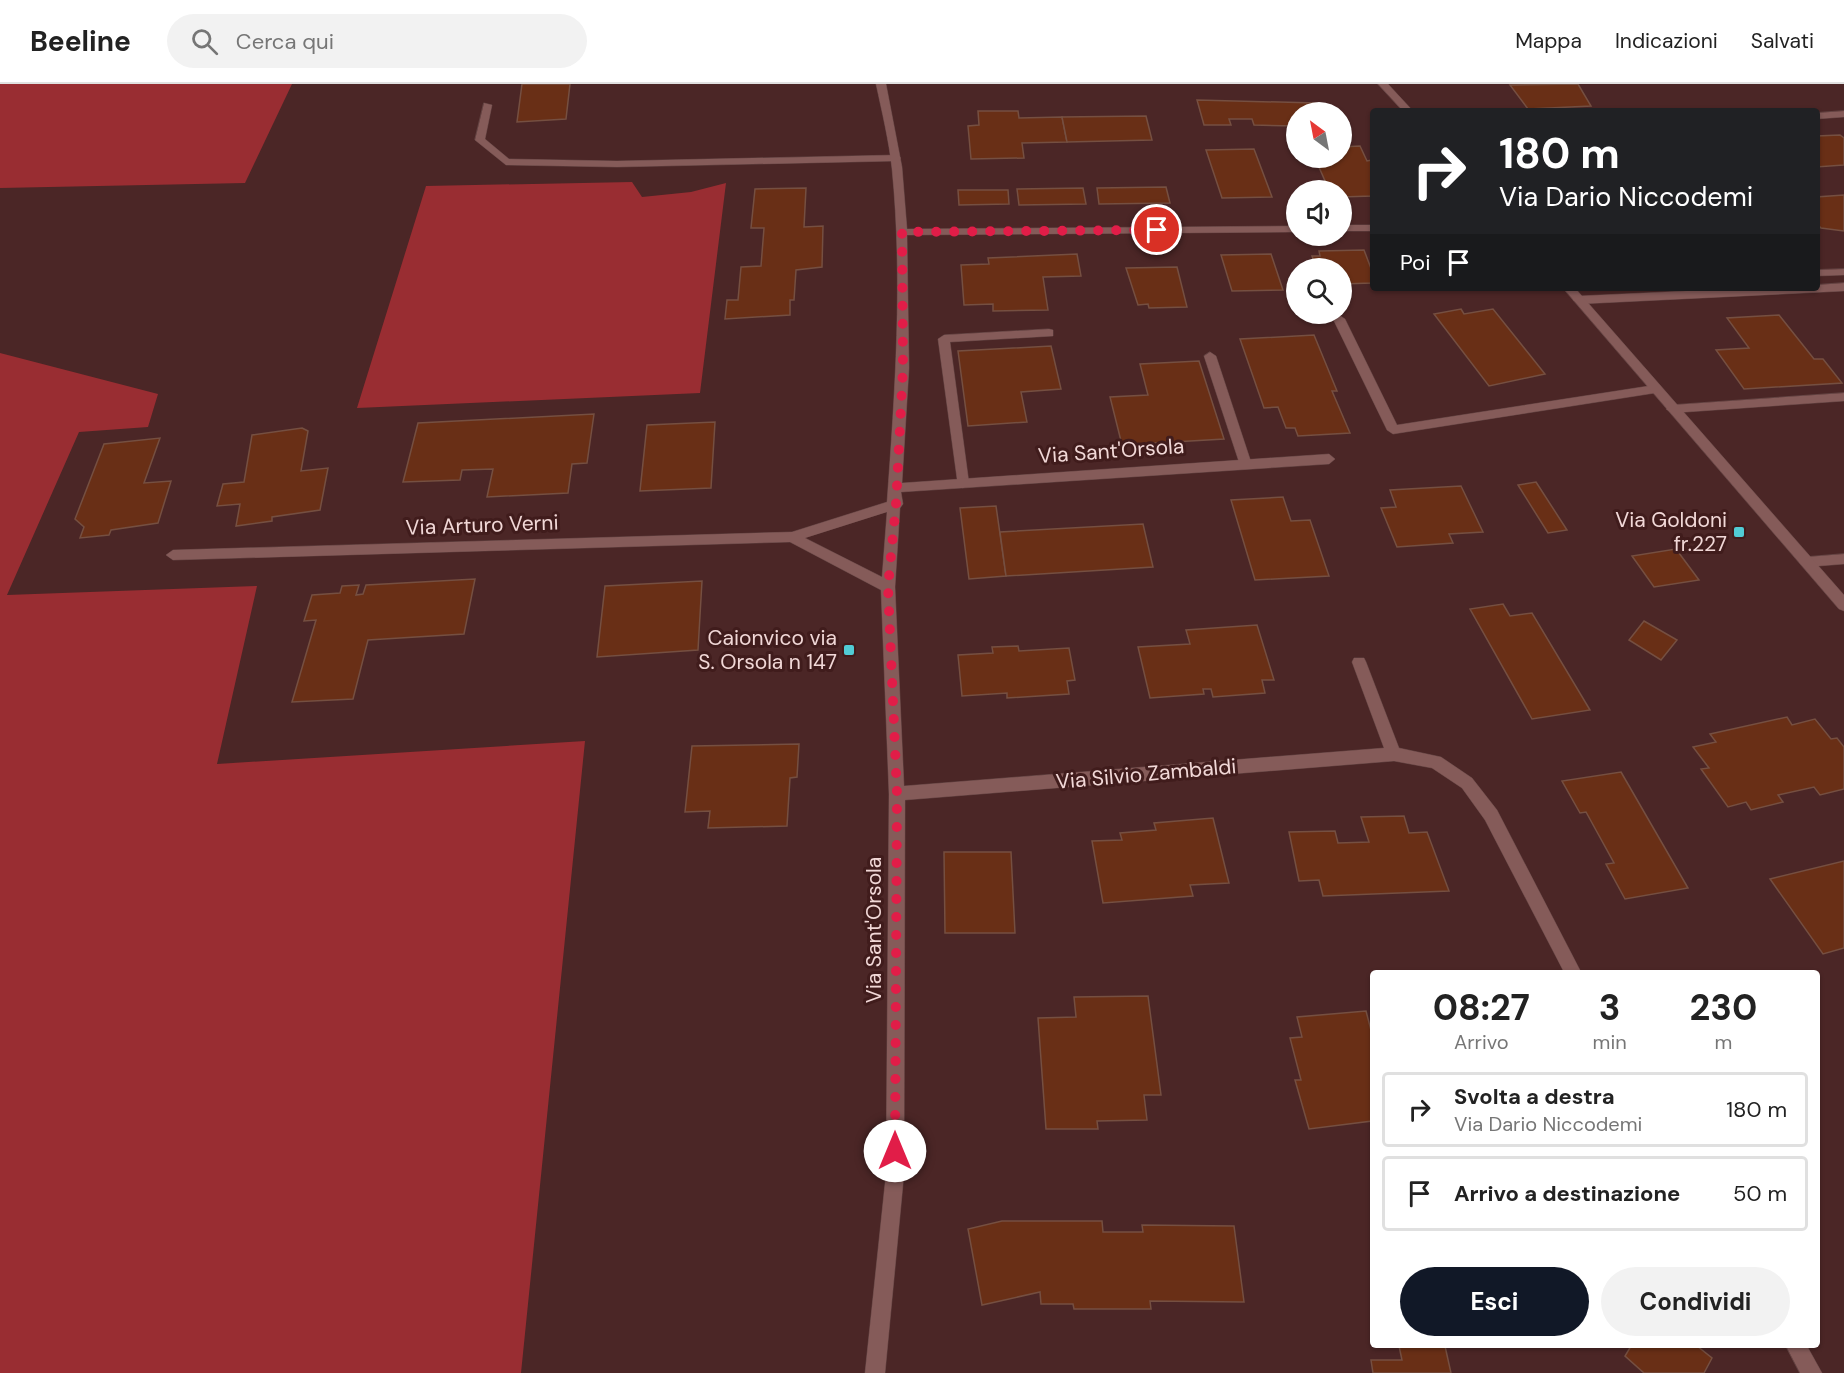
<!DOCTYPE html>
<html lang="it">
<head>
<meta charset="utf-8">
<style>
  :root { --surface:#fff; --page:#f2f2f2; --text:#222; --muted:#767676; --line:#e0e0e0; --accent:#111827 }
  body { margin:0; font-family:"DM Sans",sans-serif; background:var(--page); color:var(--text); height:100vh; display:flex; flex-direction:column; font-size:22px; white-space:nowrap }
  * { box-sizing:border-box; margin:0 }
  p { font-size:20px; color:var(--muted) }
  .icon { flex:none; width:33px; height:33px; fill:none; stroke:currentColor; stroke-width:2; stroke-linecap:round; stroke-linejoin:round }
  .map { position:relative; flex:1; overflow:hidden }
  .details { position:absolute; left:1370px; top:886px; width:450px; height:378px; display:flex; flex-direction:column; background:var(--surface); border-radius:6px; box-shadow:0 2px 4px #0004 }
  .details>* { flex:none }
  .banner { position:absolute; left:1370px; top:24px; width:450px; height:183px; border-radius:6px; box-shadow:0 2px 4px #0004; background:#202124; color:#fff; overflow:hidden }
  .needle { width:39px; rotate:328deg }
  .controls { position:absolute; left:1286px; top:18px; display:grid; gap:12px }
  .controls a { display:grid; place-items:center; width:66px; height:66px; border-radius:50%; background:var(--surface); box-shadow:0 2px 4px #0004; font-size:30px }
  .pin { position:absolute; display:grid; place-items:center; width:51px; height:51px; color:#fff; margin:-26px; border:3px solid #fff; border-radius:50%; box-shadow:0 2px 6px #0007 }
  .me { position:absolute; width:66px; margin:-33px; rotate:0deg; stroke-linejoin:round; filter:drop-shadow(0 0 4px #0008) }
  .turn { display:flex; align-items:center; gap:21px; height:126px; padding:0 30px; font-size:27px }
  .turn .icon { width:78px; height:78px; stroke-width:2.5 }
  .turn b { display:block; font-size:42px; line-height:51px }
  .then { display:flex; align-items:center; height:57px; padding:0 30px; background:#0003; gap:12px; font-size:22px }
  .eta { display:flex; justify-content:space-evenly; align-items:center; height:102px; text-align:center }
  .eta b { font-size:36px; font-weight:700; line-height:42px }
  .action { display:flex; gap:12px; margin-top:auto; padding:12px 30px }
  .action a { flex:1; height:69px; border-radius:36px; background:var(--accent); color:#fff; font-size:24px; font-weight:700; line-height:69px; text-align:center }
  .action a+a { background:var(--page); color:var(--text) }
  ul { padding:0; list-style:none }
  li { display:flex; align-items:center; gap:18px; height:75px; margin:0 12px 9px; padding:0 18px; border:3px solid var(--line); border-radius:6px }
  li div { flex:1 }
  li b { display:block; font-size:22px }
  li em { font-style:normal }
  header { display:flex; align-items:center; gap:36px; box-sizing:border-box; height:84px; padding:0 30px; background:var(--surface); border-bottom:2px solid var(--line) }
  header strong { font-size:28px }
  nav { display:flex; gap:33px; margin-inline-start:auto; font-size:21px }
  .search { width:420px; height:54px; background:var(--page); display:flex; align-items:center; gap:15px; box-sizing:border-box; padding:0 21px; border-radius:33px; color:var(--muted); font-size:22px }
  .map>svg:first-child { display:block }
  .green { fill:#992d32 }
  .building { fill:#692f16; stroke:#754f41; stroke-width:1.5 }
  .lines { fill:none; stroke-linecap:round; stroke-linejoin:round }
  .service-casing { stroke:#624342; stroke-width:1 }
  .pedestrian-casing { stroke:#624342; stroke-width:1 }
  .minor-casing { stroke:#624342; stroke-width:1 }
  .tertiary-casing { stroke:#624342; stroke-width:1 }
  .service { fill:#855b59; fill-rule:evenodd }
  .pedestrian { fill:#855b59; fill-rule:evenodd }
  .minor { fill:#855b59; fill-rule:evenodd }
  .tertiary { fill:#855b59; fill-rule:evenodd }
  .route { stroke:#e11d48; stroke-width:10; stroke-dasharray:0 18 }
  .poi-dot { fill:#51ccd5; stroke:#401c1c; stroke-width:2 }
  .labels { text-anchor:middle; stroke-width:6; stroke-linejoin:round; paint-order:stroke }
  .street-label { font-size:21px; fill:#f1d8d7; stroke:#401c1c }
  .poi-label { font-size:21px; fill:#f1d8d7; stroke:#401c1c; text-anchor:end }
</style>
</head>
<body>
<header>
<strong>Beeline</strong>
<div class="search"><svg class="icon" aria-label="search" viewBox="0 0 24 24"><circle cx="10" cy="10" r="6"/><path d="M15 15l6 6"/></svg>Cerca qui</div>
<nav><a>Mappa</a><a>Indicazioni</a><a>Salvati</a></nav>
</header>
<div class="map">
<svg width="1844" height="1289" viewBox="0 0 1844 1289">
  <rect width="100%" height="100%" fill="#4b2626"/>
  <!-- green -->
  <g class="green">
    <path d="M0,0H292L245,99L0,104Z"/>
    <path d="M632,98L642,113L691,108L726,99L700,309L357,324L426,102Z"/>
    <path d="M0,269L158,310L148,343L79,348L7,511L257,502L217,680L585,657L521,1289H0Z"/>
  </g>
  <!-- building -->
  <g class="building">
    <path d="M522,0H570L566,35L517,38Z"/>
    <path d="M1578,0L1591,22L1528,25L1510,1Z"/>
    <path d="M1197,16L1316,19L1321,28H1296V42L1254,41L1252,35H1229L1231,41H1204Z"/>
    <path d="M978,27H1018L1019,34L1062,33L1067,58L1022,59L1024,74L971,75L968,42L979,41Z"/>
    <path d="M1146,32L1152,56L1067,58L1062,33Z"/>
    <path d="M1840,51L1844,54V81L1816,83V52Z"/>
    <path d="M1360,62L1367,77L1372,76V112L1341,113V106H1329L1315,74H1341V63Z"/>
    <path d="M1254,65L1272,113L1222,114L1206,66Z"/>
    <path d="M1166,103L1170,119L1099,120L1097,104Z"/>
    <path d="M806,104L804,143L823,142L822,183L796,186L794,216H790V231L725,235L727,216H738L741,183L761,182L764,144H751L755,105Z"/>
    <path d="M1083,104L1086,120L1019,121L1017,105Z"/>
    <path d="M958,106H1008L1009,120L959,121Z"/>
    <path d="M1844,111V147L1821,144L1816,139V113Z"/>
    <path d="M1364,166L1372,187V199L1341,200V184H1316L1312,172H1320L1319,167Z"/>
    <path d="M1077,170L1081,192L1043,193L1048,226L993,227V220L964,221L961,181L989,180L988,174Z"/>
    <path d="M1271,170L1283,206L1232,207L1221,171Z"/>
    <path d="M1177,183L1187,223L1149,224L1148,220L1138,221L1126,184Z"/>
    <path d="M1461,225L1464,230L1493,225L1545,290L1489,302L1434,230Z"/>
    <path d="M1779,231L1814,275H1823L1842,299L1744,305L1716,266L1749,264L1727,234Z"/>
    <path d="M1314,251L1337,307H1332L1350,349L1298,352L1295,344H1286L1278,323L1264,324L1240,255Z"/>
    <path d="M1051,262L1061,305L1021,308L1027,338L968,342L958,267Z"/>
    <path d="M1199,277L1224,355L1122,361L1110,313L1148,311L1140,280Z"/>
    <path d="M594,330L587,379L572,380L568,409L487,413L493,385L462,386L460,396L403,398L418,339Z"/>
    <path d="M715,338L711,404L640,407L647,341Z"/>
    <path d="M302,344L308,347L301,387L328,384L320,426L272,433V437L236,442L240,420L217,422L223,400L244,398L252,351Z"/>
    <path d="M160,354L144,399L171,397L158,439L111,446L109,451L80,454L84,443L75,435L104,360Z"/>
    <path d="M1536,398L1567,446L1548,449L1518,401Z"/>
    <path d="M1461,402L1483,448L1449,450L1453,459L1397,463L1381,424L1396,423L1390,406Z"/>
    <path d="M1283,413L1291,437L1310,436L1329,492L1255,496L1231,416Z"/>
    <path d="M996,422L1006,492L969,495L960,424Z"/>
    <path d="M1143,440L1153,483L1006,492L1000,448Z"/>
    <path d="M1676,465L1699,496L1654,503L1632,472Z"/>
    <path d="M475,495L464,550L368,556L353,615L292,618L316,536L304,537L312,511L340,509L342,502L359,501L356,511L363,510L366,501Z"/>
    <path d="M702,497L698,566L597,573L605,502Z"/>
    <path d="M1503,520L1510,532L1532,529L1590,626L1532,635L1470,525Z"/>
    <path d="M1644,537L1677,556L1661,576L1629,556Z"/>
    <path d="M1257,541L1274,596H1262L1265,609L1213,613L1211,605H1203L1204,610L1150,614L1138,563L1190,560L1186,546Z"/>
    <path d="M1018,562L1019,567L1069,564L1075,596L1067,597L1069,610L1007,614V609L962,612L958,571L993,569L992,563Z"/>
    <path d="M1787,633L1792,641L1815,635L1831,655L1837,654L1844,663V705L1820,711L1814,703L1778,711L1783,718L1751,726L1746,718L1728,723L1701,685L1709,684L1693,663L1716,658L1710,650Z"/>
    <path d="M799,660L797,693L790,694L787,742L708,744L710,727L685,728L692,662Z"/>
    <path d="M1621,688L1688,804L1625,815L1606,780L1614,779L1586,728L1580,729L1562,697Z"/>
    <path d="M1404,732L1409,749L1427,748L1449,807L1323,812L1319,796L1299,797L1289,748L1335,747L1338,759L1369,758L1361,733Z"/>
    <path d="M1213,734L1229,799L1190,801L1193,812L1103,819L1092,757L1122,756L1120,749L1156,746L1154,739Z"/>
    <path d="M944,768H1011L1015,849H945Z"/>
    <path d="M1844,777V864L1823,870L1770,795Z"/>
    <path d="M1148,912L1161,1011H1144L1147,1036L1097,1037L1098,1045H1046L1038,934L1076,933L1074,913Z"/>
    <path d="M1366,927L1372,950V1037L1309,1045L1295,996H1301L1290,954L1302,953L1297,933Z"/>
    <path d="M1002,1137H1102L1103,1148H1143L1142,1141L1234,1142L1244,1218L1150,1217L1151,1225H1074L1073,1220H1041L1040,1208L982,1221L968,1145Z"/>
    <path d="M1399,1262H1445L1451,1289H1373L1371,1276H1402Z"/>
    <path d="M1631,1262H1697L1712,1274L1704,1289H1644L1625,1272Z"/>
  </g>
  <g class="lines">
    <!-- service casing -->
    <g class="service-casing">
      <g id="service">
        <path d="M484,19L492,21L485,55L509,75L617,77L896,71L901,74L896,77L617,83L506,81L475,56Z"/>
        <path d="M1339,231L1345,235L1397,341L1655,301L1661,305L1655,309L1393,350L1387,346L1333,235Z"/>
        <path d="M1049,245L1053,246V252L950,258L969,399L963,404L958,402L938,255L944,251Z"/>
        <path d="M1210,268L1216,272L1252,381L1250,384H1242L1240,381L1204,272Z"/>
      </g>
    </g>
    <!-- pedestrian casing -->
    <g class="pedestrian-casing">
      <path id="pedestrian" d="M1844,199V207L1579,220L1573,216L1579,212L1751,204H1816V201Z"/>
    </g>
    <!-- minor casing -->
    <g class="minor-casing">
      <g id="minor">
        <path d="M876,0H886L902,83L907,145L1296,142V148L907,151L909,284L902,399L1329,370L1335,375L1329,380L901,408L903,420L900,424L895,503L904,702L1384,664L1352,578L1354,574H1364L1366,578L1399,664L1441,673L1472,694L1497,726L1582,890H1565L1485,736L1462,704L1432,684L1394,677L905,716L904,1090L885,1289H865L886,1090L889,710L881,506L790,458L173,476L166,471L173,466L792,448L887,418C895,307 903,196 892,85C889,57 882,28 876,0ZM887,428L882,493L805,454Z"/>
        <path d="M1844,27V33L1816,35V29Z"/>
        <rect x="1341" y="141" width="31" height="6"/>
        <path d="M1844,185V191L1816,192V186Z"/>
        <path d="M1844,309V317L1672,329L1666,325L1672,321Z"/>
        <path d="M1844,470V480L1806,483L1799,478L1806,473Z"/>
        <path d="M1786,1262H1807L1822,1289H1800Z"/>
      </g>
    </g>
    <!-- tertiary casing -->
    <g class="tertiary-casing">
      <g id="tertiary">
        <path d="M1378,0H1388L1413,27H1403Z"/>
        <path d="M1563,204H1575L1844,511V527L1839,525Z"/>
      </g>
    </g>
    <!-- service -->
    <use href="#service" class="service"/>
    <!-- pedestrian -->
    <use href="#pedestrian" class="pedestrian"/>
    <!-- minor -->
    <use href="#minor" class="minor"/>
    <!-- tertiary -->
    <use href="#tertiary" class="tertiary"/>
  </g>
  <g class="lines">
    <!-- route -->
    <path class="route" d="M895,1067L897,710L888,503L896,420L903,284L902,148L1157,146"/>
  </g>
  <!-- markers -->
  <g class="poi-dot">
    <rect x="1733" y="442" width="12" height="12" rx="3"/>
    <rect x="843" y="560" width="12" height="12" rx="3"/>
  </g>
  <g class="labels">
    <!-- street labels -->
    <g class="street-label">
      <text transform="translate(1111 367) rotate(-4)" y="7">Via Sant'Orsola</text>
      <text transform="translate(482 441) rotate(-2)" y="7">Via Arturo Verni</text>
      <text transform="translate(1146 690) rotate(-5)" y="7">Via Silvio Zambaldi</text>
      <text transform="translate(874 846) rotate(-90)" y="7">Via Sant'Orsola</text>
    </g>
    <!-- poi labels -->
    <g class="poi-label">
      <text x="1727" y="443">Via Goldoni<tspan x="1727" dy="24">fr.227</tspan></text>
      <text x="837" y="561">Caionvico via<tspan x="837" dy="24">S. Orsola n 147</tspan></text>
    </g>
  </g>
</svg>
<div class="controls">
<a><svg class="needle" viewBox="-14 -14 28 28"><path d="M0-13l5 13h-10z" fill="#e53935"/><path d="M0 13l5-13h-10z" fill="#767676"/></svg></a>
<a><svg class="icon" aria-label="sound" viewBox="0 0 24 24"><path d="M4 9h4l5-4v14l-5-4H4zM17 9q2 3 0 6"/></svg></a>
<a><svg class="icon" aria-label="search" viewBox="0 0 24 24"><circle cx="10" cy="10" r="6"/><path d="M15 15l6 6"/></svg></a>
</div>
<div class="pin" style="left:1157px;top:146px;background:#d93025"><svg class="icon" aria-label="arrive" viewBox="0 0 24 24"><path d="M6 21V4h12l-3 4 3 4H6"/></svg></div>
<svg class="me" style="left:895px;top:1067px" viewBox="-20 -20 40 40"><circle r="19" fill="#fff"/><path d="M0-13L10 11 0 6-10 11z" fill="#e11d48"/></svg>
<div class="banner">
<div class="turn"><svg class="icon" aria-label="right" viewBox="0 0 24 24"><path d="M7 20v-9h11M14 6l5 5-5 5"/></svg><div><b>180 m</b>Via Dario Niccodemi</div></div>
<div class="then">Poi<svg class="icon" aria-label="arrive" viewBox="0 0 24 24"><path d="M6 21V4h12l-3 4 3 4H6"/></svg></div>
</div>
<section class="details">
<div class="eta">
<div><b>08:27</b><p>Arrivo</p></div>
<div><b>3</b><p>min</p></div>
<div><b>230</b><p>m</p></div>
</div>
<ul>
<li><svg class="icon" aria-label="right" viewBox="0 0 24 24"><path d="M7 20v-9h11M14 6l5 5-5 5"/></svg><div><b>Svolta a destra</b><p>Via Dario Niccodemi</p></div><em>180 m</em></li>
<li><svg class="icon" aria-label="arrive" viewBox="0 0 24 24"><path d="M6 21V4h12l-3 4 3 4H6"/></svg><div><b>Arrivo a destinazione</b></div><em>50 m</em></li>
</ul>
<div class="action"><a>Esci</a><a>Condividi</a></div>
</section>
</div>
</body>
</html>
